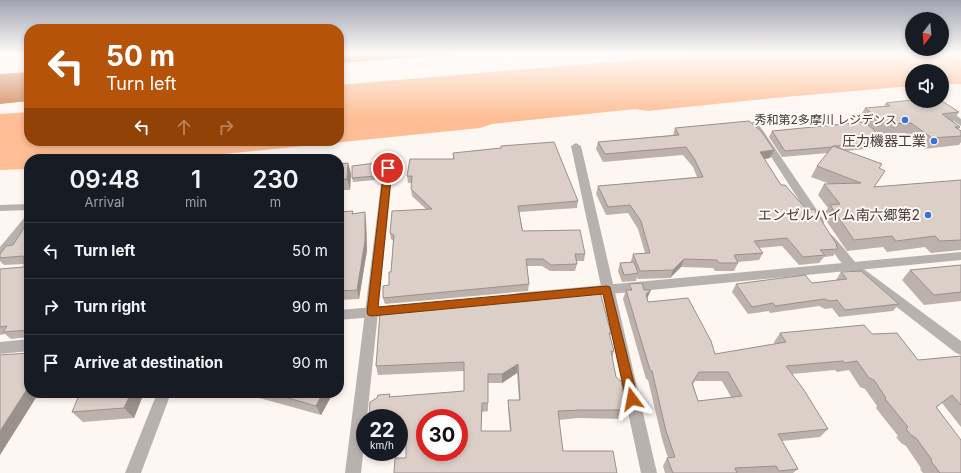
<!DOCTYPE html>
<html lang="en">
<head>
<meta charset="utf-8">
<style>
  :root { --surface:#171b24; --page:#20242c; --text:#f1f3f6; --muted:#9ea1a6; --line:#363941 }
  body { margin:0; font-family:Inter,"Noto Sans JP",sans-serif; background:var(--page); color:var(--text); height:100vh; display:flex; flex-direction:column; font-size:15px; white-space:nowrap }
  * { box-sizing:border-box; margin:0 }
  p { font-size:13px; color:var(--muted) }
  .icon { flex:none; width:22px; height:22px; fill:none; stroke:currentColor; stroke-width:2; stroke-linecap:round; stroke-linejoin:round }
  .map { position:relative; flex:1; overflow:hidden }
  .panel { position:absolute; left:24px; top:154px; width:320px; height:244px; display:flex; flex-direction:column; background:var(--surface); border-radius:16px; box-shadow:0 2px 6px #0003 }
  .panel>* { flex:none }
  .hud { position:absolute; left:24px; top:24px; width:320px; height:122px; border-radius:16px; box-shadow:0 2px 6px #0003; background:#b45309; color:#fff; overflow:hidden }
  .needle { width:26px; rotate:196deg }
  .tools { position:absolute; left:905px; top:12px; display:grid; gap:8px }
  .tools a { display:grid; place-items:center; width:44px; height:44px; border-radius:50%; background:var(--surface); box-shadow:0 2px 6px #0003; font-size:20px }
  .speed { position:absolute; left:356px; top:409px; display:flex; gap:8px; font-size:20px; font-weight:700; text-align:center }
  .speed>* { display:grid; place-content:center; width:52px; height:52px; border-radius:50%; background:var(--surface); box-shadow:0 2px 6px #0003; line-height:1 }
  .speed small { font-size:10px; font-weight:400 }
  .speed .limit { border:6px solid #d22; background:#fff; color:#111 }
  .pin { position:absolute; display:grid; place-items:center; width:34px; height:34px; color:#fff; margin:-17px; border:2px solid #fff; border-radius:50%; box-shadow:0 1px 4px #0007 }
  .me { position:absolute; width:44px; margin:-22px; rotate:347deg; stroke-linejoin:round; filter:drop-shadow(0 0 3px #0008) }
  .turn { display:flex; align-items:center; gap:14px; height:84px; padding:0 16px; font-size:18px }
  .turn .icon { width:52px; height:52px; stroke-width:2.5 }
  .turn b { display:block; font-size:28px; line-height:34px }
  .lanes { display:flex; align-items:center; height:38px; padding:0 16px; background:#0003; justify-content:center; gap:20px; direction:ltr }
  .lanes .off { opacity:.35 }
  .eta { display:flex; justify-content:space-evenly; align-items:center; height:68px; text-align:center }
  .eta b { font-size:24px; font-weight:600; line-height:28px }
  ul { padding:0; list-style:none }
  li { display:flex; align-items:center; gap:12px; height:56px; padding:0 16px; border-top:1px solid var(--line) }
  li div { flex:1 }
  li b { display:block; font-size:15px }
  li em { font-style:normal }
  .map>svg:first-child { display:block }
  .green { fill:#febd94 }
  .water { fill:#d18859 }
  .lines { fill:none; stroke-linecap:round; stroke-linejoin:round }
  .minor { fill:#b8b2af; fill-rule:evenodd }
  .tertiary { fill:#b8b2af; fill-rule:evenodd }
  .wall { fill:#bdb2ab; fill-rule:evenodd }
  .shaded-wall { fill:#9a918b }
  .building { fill:#dccfc7; stroke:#9a918b; fill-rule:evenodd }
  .route { fill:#b45309; stroke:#753606 }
  .poi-dot { fill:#396fdf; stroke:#fef6f1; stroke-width:1.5 }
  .labels { text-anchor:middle; stroke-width:4; stroke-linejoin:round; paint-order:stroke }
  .far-poi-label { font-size:12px; fill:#413c39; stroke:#fef6f1; text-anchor:end }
  .poi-label { font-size:14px; fill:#413c39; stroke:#fef6f1; text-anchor:end }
</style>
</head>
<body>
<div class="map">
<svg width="961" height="473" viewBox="0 0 961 473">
  <rect width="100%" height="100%" fill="#fef6f1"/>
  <!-- green -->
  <path class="green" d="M717,53H961V84H942V71H912V86L773,98L648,111L635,109L492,124L480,128L176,159H29V169L0,170V114L29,112V141H339V85Z"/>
  <!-- water -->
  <g class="water">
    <path d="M339,53H472L339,63Z"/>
    <path d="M29,72V101L0,104V74Z"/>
  </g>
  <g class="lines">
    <!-- minor -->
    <g class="minor">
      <path d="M940,107H946L961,119V126L940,111L939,109Z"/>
      <path d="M754,121L757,122L823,219L824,222L823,225H815L750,124Z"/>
      <path d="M576,143L581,146L657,473H641L571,146Z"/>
      <path d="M388,165L393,168L367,418H365V435L361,473H345L383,168Z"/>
      <path d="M29,204V210L0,211V205Z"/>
      <path d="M29,216V227L4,258L0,259V247L25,217Z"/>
      <path d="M830,234C835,236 851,258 857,264L961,341V355L956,353L849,270L839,260L824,238L826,235Z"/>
      <path d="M157,393H171L141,473H125Z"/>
    </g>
    <!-- tertiary -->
    <g class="tertiary">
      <path d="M961,252V260L517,303L513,301L511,298L513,295L517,293Z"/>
      <path d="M398,305L402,306L404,310L402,314L398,315L339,320V310Z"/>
      <path d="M29,339V351L0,354V342Z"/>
    </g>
  </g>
  <!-- wall -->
  <g class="wall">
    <path d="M921,102L959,112L953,121L960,127L958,130L961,131V142L959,145L924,149L905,133L880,134L870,127L886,141L882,147L866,148L865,149L847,151L879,168L874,187L961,180V250L931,253L925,247L887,252L883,247L847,251L823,216L828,208L818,195L824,184H830L811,177L817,166L828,153L782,157L769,137L772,131L864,122L859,118L865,108L884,106L886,103Z"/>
    <path d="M675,128L770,158L764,159L781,185L837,245V246L838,249L833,256L824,257L819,263L799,265L782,246L759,248L763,253L759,260L738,262V263L734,271H715L713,268L681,267L670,278L638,279L637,277L636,281L622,282L618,271L620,263L631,262V261L633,254L645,253L638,229L628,213L606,215L596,194L598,186L697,177L693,167L683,155L603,162L596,149L598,142L673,135Z"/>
    <path d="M501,146L578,201L577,208L519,212L523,231L585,254L584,261H576L577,264L575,271H550L542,266H527L529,284L528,291L385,304L383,298L389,285L391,272L393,241L391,239L390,233L426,209L412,196L411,189L412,183H408L407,176L453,159V153L501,148Z"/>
    <path d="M348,163L351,174L350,190H339V164Z"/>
    <path d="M377,167L375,180L353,182L352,178Z"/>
    <path d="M339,212L353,213L366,221L367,250L359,299L339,300Z"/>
    <path d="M29,220V337L11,339L5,334L0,335V269L24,267V264L4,265L0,261V254L13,245Z"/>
    <path d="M961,265V301L924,305L902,280L910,270Z"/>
    <path d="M841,272L899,304L893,311L839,317L832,308L825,309L819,306L770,313L769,311L748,314L732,292L736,284L812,283L836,281V280Z"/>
    <path d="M629,284L647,299L648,302L715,354L775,344L774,342L780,333L872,334L918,360L961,356V427L942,403L936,408L961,473H923L920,469L921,468L906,446L901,443L896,437L898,436L876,408L877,406L865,389L860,387L849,370L837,372L835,370L792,374L828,429L820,437L782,441L798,469L793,473H665L663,466L667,458H668L662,439L648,380L646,379L623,299L626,290H628ZM695,381H722L731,397L698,401L693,384Z"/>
    <path d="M578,294L611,333L610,336L614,351L612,358L616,377L627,410L624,419L578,418L559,420L406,458V440H399V418H370L377,398L390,394V397L464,391V371L378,375L376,366L532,299L559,298L577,295ZM517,373L519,400H508V409L510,431H481L482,412L488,411V383H502Z"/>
    <path d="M144,393L134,418L83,422L72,412Z"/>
    <path d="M241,393H333L321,415Z"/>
  </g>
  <!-- shaded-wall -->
  <g class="shaded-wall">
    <path d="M774,150L770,158L757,160L760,152Z"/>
    <path d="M348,163L351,174L350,190L347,179Z"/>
    <path d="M376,163L377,167L375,180V176Z"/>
    <path d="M365,212L366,221L367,250L359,299L357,290Z"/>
    <path d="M684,259L681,267L670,278L673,270Z"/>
    <path d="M651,290L647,299L646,294Z"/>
    <path d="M518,364L517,373L502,383V374Z"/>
    <path d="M29,386V393H39L0,455V431Z"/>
    <path d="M131,393H144L134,418L124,408Z"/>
    <path d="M323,393H333L321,415L316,406Z"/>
  </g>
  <!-- building -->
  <g class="building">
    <path d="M912,100V101H919L921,102L942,101L959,112L942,114L960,127H955L961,131V136L932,138L911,123L886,124L865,108L890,106L886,103Z"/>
    <path d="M749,121L761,131L774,150L760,152L781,185H785L807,210L814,209L837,245H836L838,249L820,250L825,255L803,257L787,238L754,241L763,253L734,255L738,263H719L717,260L684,259L673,270L640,271L633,254L650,253L641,221L630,205L608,207L598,186L703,177L695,160L686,147L605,154L598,142L679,135L675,128Z"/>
    <path d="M865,122L886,141L867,142L869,143L835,146H833L832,147L785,151L772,131Z"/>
    <path d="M554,142L578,201L518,206L522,229L523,231L580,230L585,254H575L577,264L551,265L543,259H526L529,284L383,298V286L389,285V272H391L394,235L390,233L392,211L432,209L411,189L412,176H407L410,159H454L453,153L501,148V146Z"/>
    <path d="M833,146L882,164L879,168L885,171L874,187L961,180V240L940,241L935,236L896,241L892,236L854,240L830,205L840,204L824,184L861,183L817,166Z"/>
    <path d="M348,163L347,179L339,180V164Z"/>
    <path d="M376,163L375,176L352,178V166Z"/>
    <path d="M353,211L352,214L365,212V241L357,290L339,291V212Z"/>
    <path d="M29,220V330L3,332L7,326L0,327V269L24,267V258L23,256L0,258V254L6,246L13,245Z"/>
    <path d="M634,262L638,273L624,275L620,263Z"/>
    <path d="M961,265V292L934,295L910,270Z"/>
    <path d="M861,271L899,304L845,310L837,300L830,301L824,299L775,306L773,303L752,307L736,284L805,275L812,283L847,279L841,272Z"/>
    <path d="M642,283L644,290H651L646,294L648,302L688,298L711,341L715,354L786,342L780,333L864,325L872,334L897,333L918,360L961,356V405L952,395L936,407L961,440V473H940L931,461L932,460L916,438L911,435L906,429L908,427L885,399L886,398L874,380L869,378L857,361L845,363L843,361L786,366L804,390L828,429L778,434L798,469L779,471L776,466L735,468L737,473H673L667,458L675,457L666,431L652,371L650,370L626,290H632L629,284ZM699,372H728L742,396L698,401L692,383Z"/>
    <path d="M600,292L611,333H609L614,351H611L616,377L621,381L627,410H581L558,411L563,451H613L617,473H394L395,458H406V432H399V418H394V416L369,418L370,402L377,398L378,395L390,394L389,397L464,391V362L376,366L380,313H383V308L531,294L532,299L559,298L578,295V294ZM518,364L520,400H508L511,431H481L482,403H488V374H502ZM425,418H459V452H425Z"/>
    <path d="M29,353V386L0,431V355Z"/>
    <path d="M80,393H131L124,408L72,412Z"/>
    <path d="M271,393H323L316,406Z"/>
  </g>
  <!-- sky -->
  <linearGradient id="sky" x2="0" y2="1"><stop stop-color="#9fa2af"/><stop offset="0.45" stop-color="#fffbf9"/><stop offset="1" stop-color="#fffbf9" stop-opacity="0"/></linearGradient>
  <rect width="961" height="119" fill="url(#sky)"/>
  <!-- route -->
  <path class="route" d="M388,165L392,168L378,307L607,286L610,287L638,399L636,403L632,405L627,403L626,399L603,294L372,316L368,315L367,312L384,168Z"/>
  <!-- markers -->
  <g class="poi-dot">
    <circle cx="905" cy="120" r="4"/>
    <circle cx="934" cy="141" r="4"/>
    <circle cx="928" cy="215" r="4"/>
  </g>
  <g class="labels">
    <!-- far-poi labels -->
    <g class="far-poi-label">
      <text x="897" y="124">秀和第2多摩川 レジデンス</text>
    </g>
    <!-- poi labels -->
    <g class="poi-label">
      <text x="926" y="146">圧力機器工業</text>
      <text x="920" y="220">エンゼルハイム南六郷第2</text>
    </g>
  </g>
</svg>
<div class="tools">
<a><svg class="needle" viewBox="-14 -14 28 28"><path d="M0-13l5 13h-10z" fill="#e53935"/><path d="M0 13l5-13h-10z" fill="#9ea1a6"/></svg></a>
<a><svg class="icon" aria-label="sound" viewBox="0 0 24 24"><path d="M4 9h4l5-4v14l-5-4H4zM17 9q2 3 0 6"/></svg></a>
</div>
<div class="speed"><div>22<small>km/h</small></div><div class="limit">30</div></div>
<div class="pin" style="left:388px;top:168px;background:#d93025"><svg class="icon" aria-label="arrive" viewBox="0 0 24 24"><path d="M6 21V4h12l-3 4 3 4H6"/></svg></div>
<svg class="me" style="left:632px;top:399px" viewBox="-20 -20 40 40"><path d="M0-17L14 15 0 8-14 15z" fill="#b45309" stroke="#fff" stroke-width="4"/></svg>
<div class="hud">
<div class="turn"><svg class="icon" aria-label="left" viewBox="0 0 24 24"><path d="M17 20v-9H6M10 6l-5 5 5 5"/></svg><div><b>50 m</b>Turn left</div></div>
<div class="lanes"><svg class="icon" aria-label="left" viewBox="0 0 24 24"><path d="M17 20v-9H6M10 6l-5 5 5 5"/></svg><svg class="icon off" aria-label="ahead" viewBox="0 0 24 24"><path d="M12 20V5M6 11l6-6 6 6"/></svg><svg class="icon off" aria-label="right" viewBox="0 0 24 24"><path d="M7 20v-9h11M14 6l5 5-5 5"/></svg></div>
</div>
<section class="panel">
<div class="eta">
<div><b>09:48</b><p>Arrival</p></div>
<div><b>1</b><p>min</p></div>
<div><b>230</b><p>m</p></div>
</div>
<ul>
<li><svg class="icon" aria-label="left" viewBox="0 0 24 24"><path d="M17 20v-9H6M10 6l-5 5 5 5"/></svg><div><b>Turn left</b></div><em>50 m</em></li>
<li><svg class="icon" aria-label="right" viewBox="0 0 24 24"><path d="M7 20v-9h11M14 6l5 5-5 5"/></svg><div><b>Turn right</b></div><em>90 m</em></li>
<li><svg class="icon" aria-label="arrive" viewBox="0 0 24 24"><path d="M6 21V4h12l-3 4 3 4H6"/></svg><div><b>Arrive at destination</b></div><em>90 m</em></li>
</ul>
</section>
</div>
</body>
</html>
